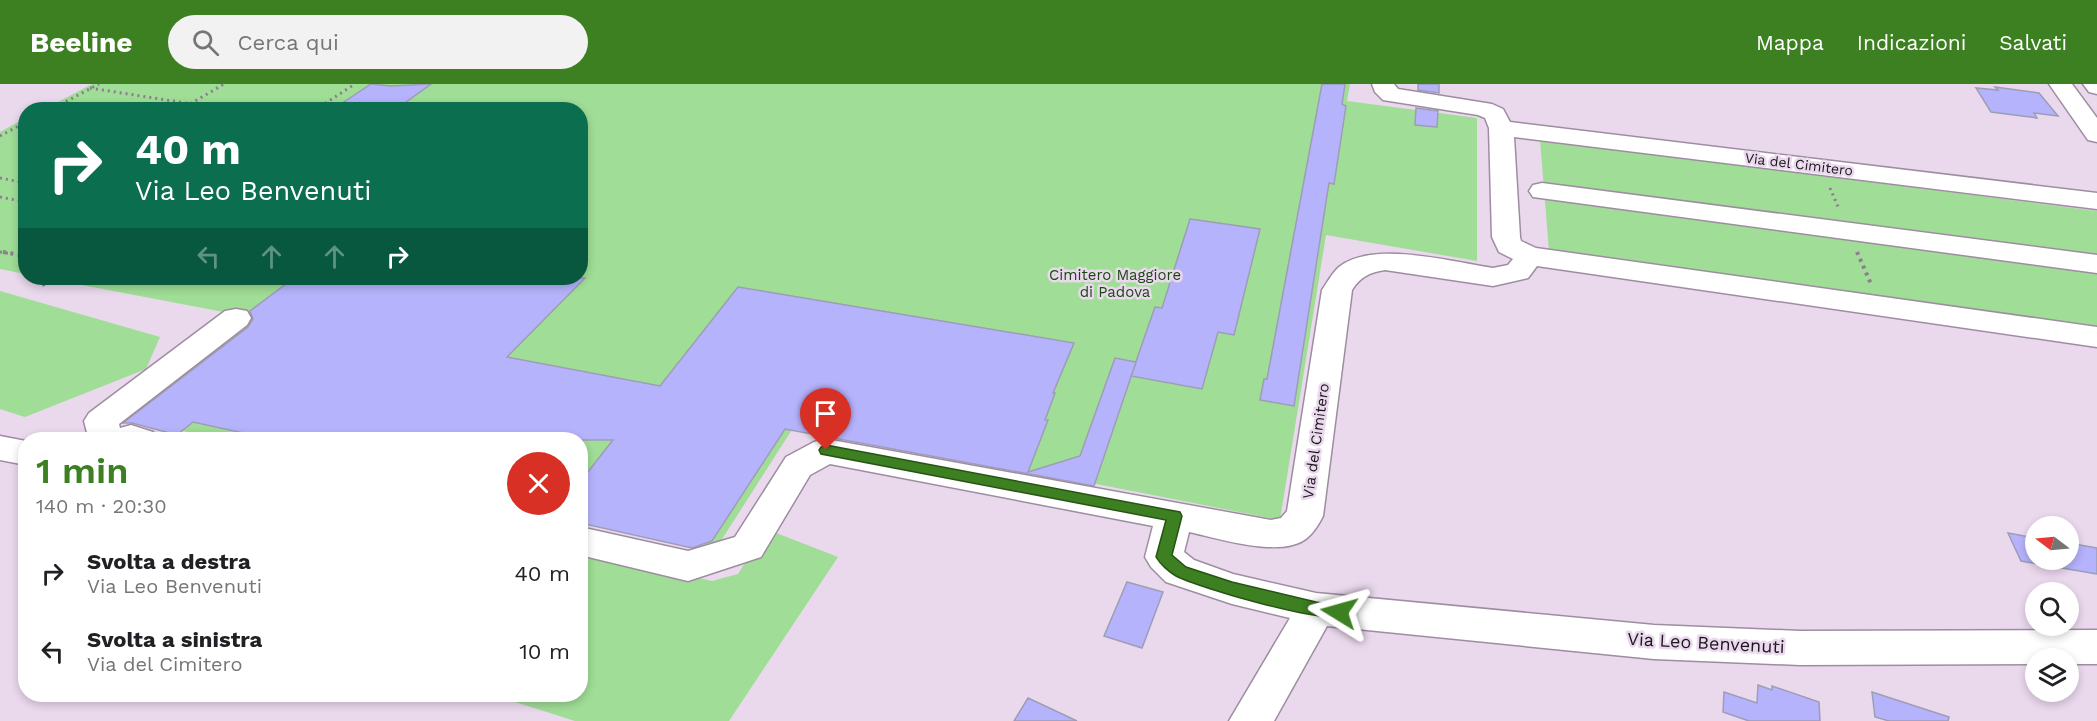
<!DOCTYPE html>
<html lang="it">
<head>
<meta charset="utf-8">
<style>
  :root { --surface:#fff; --page:#f2f2f2; --text:#202124; --muted:#757577; --accent:#3d8021 }
  body { margin:0; font-family:"Work Sans",sans-serif; background:var(--page); color:var(--text); height:100vh; display:flex; flex-direction:column; font-size:22px; white-space:nowrap }
  * { box-sizing:border-box; margin:0 }
  p { font-size:20px; color:var(--muted) }
  .icon { flex:none; width:33px; height:33px; fill:none; stroke:currentColor; stroke-width:2; stroke-linecap:round; stroke-linejoin:round }
  .map { position:relative; flex:1; overflow:hidden }
  .drawer { position:absolute; left:18px; top:348px; width:570px; height:270px; display:flex; flex-direction:column; background:var(--surface); border-radius:24px; box-shadow:0 3px 9px #0003 }
  .drawer>* { flex:none }
  .guide { position:absolute; left:18px; top:18px; width:570px; height:183px; border-radius:24px; box-shadow:0 3px 9px #0003; background:#0b6e4f; color:#fff; overflow:hidden }
  .needle { width:39px; rotate:286deg }
  .buttons { position:absolute; left:2025px; top:432px; display:grid; gap:12px }
  .buttons a { display:grid; place-items:center; width:54px; height:54px; border-radius:50%; background:var(--surface); box-shadow:0 3px 9px #0003; font-size:30px }
  .pin { position:absolute; display:grid; place-items:center; width:51px; height:51px; color:#fff; margin:-62px -26px; border-radius:50% 50% 50% 0; rotate:-45deg; box-shadow:0 0 6px #0007 }
  .pin .icon { rotate:45deg }
  .me { position:absolute; width:66px; margin:-33px; rotate:278deg; stroke-linejoin:round; filter:drop-shadow(0 0 4px #0008) }
  .turn { display:flex; align-items:center; gap:21px; height:126px; padding:0 18px; font-size:27px }
  .turn .icon { width:78px; height:78px; stroke-width:2.5 }
  .turn b { display:block; font-size:42px; line-height:51px }
  .lanes { display:flex; align-items:center; height:57px; padding:0 18px; background:#0003; justify-content:center; gap:30px; direction:ltr }
  .lanes .off { opacity:.35 }
  .round { display:grid; place-items:center; flex:none; width:63px; height:63px; border-radius:32px; background:var(--page) }
  .head { display:flex; align-items:center; justify-content:space-between; height:102px; padding:0 18px }
  h1 { font-size:36px; font-weight:600; line-height:45px; color:var(--accent) }
  ul { padding:0; list-style:none }
  li { display:flex; align-items:center; gap:18px; height:78px; padding:0 18px }
  li div { flex:1 }
  li b { display:block; font-size:22px }
  li em { font-style:normal }
  header { display:flex; align-items:center; gap:36px; box-sizing:border-box; height:84px; padding:0 30px; background:var(--accent); color:#fff }
  header strong { font-size:28px }
  nav { display:flex; gap:33px; margin-inline-start:auto; font-size:21px }
  .search { width:420px; height:54px; background:var(--page); display:flex; align-items:center; gap:15px; box-sizing:border-box; padding:0 21px; border-radius:33px; color:var(--muted); font-size:22px }
  .map>svg:first-child { display:block }
  .green { fill:#a0dd96 }
  .building { fill:#b6b3fd; stroke:#9d9db6; stroke-width:1.5 }
  .lines { fill:none; stroke-linecap:round; stroke-linejoin:round }
  .minor-casing { stroke:#9e8da1; stroke-width:3 }
  .highway-casing { stroke:#9e8da1; stroke-width:3 }
  .path-far1 { stroke:#8b7e8d; stroke-width:3; stroke-dasharray:2 4; stroke-linecap:butt }
  .path { stroke:#8b7e8d; stroke-width:4; stroke-dasharray:3 4.5; stroke-linecap:butt }
  .minor { fill:#fff; fill-rule:evenodd }
  .highway { fill:#fff; fill-rule:evenodd }
  .route { fill:#3d8021; stroke:#285315; stroke-width:1.5 }
  .labels { text-anchor:middle; stroke-width:5; stroke-linejoin:round; paint-order:stroke }
  .far-street-label { font-size:14px; fill:#1b151c; stroke:#ead8ed }
  .park-label { font-size:15px; fill:#1a4813; stroke:#ead8ed }
  .street-label { font-size:15px; fill:#1b151c; stroke:#ead8ed }
  .near-street-label { font-size:18px; fill:#1b151c; stroke:#ead8ed }
</style>
</head>
<body>
<header>
<strong>Beeline</strong>
<div class="search"><svg class="icon" aria-label="search" viewBox="0 0 24 24"><circle cx="10" cy="10" r="6"/><path d="M15 15l6 6"/></svg>Cerca qui</div>
<nav><a>Mappa</a><a>Indicazioni</a><a>Salvati</a></nav>
</header>
<div class="map">
<svg width="2097" height="637" viewBox="0 0 2097 637">
  <rect width="100%" height="100%" fill="#ead8ed"/>
  <!-- green -->
  <g class="green">
    <path d="M92,0H1350L1347,17L1477,34V177L1326,151L1280,436L795,341L717,463L581,433L580,356H224L121,333L250,233L45,194H580V26H43Z"/>
    <path d="M25,34V190L0,185V48Z"/>
    <path d="M1540,56L2097,127V247L1549,167Z"/>
    <path d="M0,207L160,253L146,285L25,333L0,325Z"/>
    <path d="M766,445L838,473L729,637H575L493,611L580,610L581,467L712,497L738,490Z"/>
  </g>
  <!-- building -->
  <g class="building">
    <path d="M371,0L391,2L431,0L395,26H332Z"/>
    <path d="M1322,0H1345L1342,20L1346,22L1334,100L1329,99L1294,322L1260,316L1264,295H1267Z"/>
    <path d="M1418,0H1439V9L1418,6Z"/>
    <path d="M1995,3L2039,9L2058,32L2034,29L2037,34L1991,28L1976,4L1998,6Z"/>
    <path d="M1416,24L1438,27L1437,43L1415,41Z"/>
    <path d="M1190,135L1260,145L1234,251L1218,248L1202,305L1131,292L1155,223L1162,224Z"/>
    <path d="M294,194H585L507,273L660,302L738,203L1074,259L1053,309H1055L1045,336H1048L1028,388L1080,372L1115,274L1136,278L1094,402L785,345L712,457L692,464L580,439V398L613,356H275L193,338L177,351L132,339H123L248,243L253,235L250,227Z"/>
    <path d="M2008,449L2036,454V476H2068V459L2097,464V490L2021,477Z"/>
    <path d="M1127,498L1163,508L1142,564L1104,552Z"/>
    <path d="M1758,601L1772,606V602L1819,618L1820,637H1749L1723,628L1724,608L1757,619Z"/>
    <path d="M1872,608L1949,633L1948,637H1889L1875,633Z"/>
    <path d="M1028,614L1077,637H1014Z"/>
  </g>
  <g class="lines">
    <!-- minor casing -->
    <g class="minor-casing">
      <g id="minor">
        <path d="M1372,0H1394L1398,5L1492,20L1503,25L1510,38L2097,109V125L1514,53L1520,153L1521,157L1536,164L2097,243V263L1537,182L1528,194L1493,202L1385,186C1370,188 1360,193 1352,206L1323,432C1319,440 1314,448 1307,454C1282,475 1217,454 1189,448L1184,468L1194,476L1233,490L1316,509L1654,541L1800,547L2097,546V580H2068V574H2036V580L1800,581L1654,575L1327,542L1274,637H1229L1290,534L1232,520L1166,498L1151,483L1145,473L1153,442L830,380L810,391L761,473L688,497L580,471V443L688,467L735,453L786,373L814,358L826,355L1271,436L1281,434L1287,427L1322,206C1327,199 1332,189 1339,183C1372,156 1453,178 1493,184L1508,181L1513,175L1499,168L1492,153L1489,44L1485,34L1478,31L1383,16L1375,8Z"/>
        <path d="M2049,0H2072L2097,34V58L2088,56Z"/>
        <path d="M1542,99L2097,171V189L1533,113L1529,107L1533,101Z"/>
        <path d="M236,225L247,227L251,234L247,241L119,340L120,344L131,341L153,348L158,356H89L84,337L89,329L225,227Z"/>
        <path d="M0,352L26,357V381L0,376Z"/>
      </g>
    </g>
    <!-- highway casing -->
    <g class="highway-casing">
      <path id="highway" d="M2083,0H2097V10L2089,8Z"/>
    </g>
    <!-- path-far1 -->
    <g class="path-far1">
      <path d="M90,4L230,26"/>
      <path d="M50,26L99,0"/>
      <path d="M180,26L224,0"/>
      <path d="M315,26L355,0"/>
      <path d="M0,52L26,38"/>
      <path d="M0,94L26,99"/>
      <path d="M1830,104L1839,125"/>
      <path d="M0,113L26,118"/>
      <path d="M0,168L12,170"/>
    </g>
    <!-- path -->
    <g class="path">
      <path d="M3,168L26,172"/>
      <path d="M1857,168L1871,200"/>
      <path d="M42,201L54,194"/>
    </g>
    <!-- minor -->
    <use href="#minor" class="minor"/>
    <!-- highway -->
    <use href="#highway" class="highway"/>
  </g>
  <!-- route -->
  <path class="route" d="M826,361L1180,428L1182,432L1172,471L1186,483L1232,498L1316,518L1345,523L1348,528L1345,532C1322,540 1200,504 1176,492C1169,488 1160,480 1156,473L1166,436L821,370L819,366L821,363Z"/>
  <g class="labels">
    <!-- far-street labels -->
    <g class="far-street-label">
      <text transform="translate(1799 80) rotate(7)" y="5">Via del Cimitero</text>
    </g>
    <!-- park labels -->
    <g class="park-label">
      <text x="1115" y="196">Cimitero Maggiore<tspan x="1115" dy="17">di Padova</tspan></text>
    </g>
    <!-- street labels -->
    <g class="street-label">
      <text transform="translate(1316 357) rotate(-82)" y="5">Via del Cimitero</text>
    </g>
    <!-- near-street labels -->
    <g class="near-street-label">
      <text transform="translate(1706 559) rotate(3)" y="6">Via Leo Benvenuti</text>
    </g>
  </g>
</svg>
<div class="buttons">
<a><svg class="needle" viewBox="-14 -14 28 28"><path d="M0-13l5 13h-10z" fill="#e53935"/><path d="M0 13l5-13h-10z" fill="#757577"/></svg></a>
<a><svg class="icon" aria-label="search" viewBox="0 0 24 24"><circle cx="10" cy="10" r="6"/><path d="M15 15l6 6"/></svg></a>
<a><svg class="icon" aria-label="layers" viewBox="0 0 24 24"><path d="M12 4l9 5-9 5-9-5zM3 14l9 5 9-5"/></svg></a>
</div>
<div class="pin" style="left:826px;top:366px;background:#d93025"><svg class="icon" aria-label="arrive" viewBox="0 0 24 24"><path d="M6 21V4h12l-3 4 3 4H6"/></svg></div>
<svg class="me" style="left:1339px;top:528px" viewBox="-20 -20 40 40"><path d="M0-17L14 15 0 8-14 15z" fill="#3d8021" stroke="#fff" stroke-width="4"/></svg>
<div class="guide">
<div class="turn"><svg class="icon" aria-label="right" viewBox="0 0 24 24"><path d="M7 20v-9h11M14 6l5 5-5 5"/></svg><div><b>40 m</b>Via Leo Benvenuti</div></div>
<div class="lanes"><svg class="icon off" aria-label="left" viewBox="0 0 24 24"><path d="M17 20v-9H6M10 6l-5 5 5 5"/></svg><svg class="icon off" aria-label="ahead" viewBox="0 0 24 24"><path d="M12 20V5M6 11l6-6 6 6"/></svg><svg class="icon off" aria-label="ahead" viewBox="0 0 24 24"><path d="M12 20V5M6 11l6-6 6 6"/></svg><svg class="icon" aria-label="right" viewBox="0 0 24 24"><path d="M7 20v-9h11M14 6l5 5-5 5"/></svg></div>
</div>
<section class="drawer">
<div class="head"><div><h1>1 min</h1><p>140 m · 20:30</p></div><a class="round" style="background:#d93025;color:#fff"><svg class="icon" aria-label="close" viewBox="0 0 24 24"><path d="M6 6l12 12M18 6L6 18"/></svg></a></div>
<ul>
<li><svg class="icon" aria-label="right" viewBox="0 0 24 24"><path d="M7 20v-9h11M14 6l5 5-5 5"/></svg><div><b>Svolta a destra</b><p>Via Leo Benvenuti</p></div><em>40 m</em></li>
<li><svg class="icon" aria-label="left" viewBox="0 0 24 24"><path d="M17 20v-9H6M10 6l-5 5 5 5"/></svg><div><b>Svolta a sinistra</b><p>Via del Cimitero</p></div><em>10 m</em></li>
</ul>
</section>
</div>
</body>
</html>
